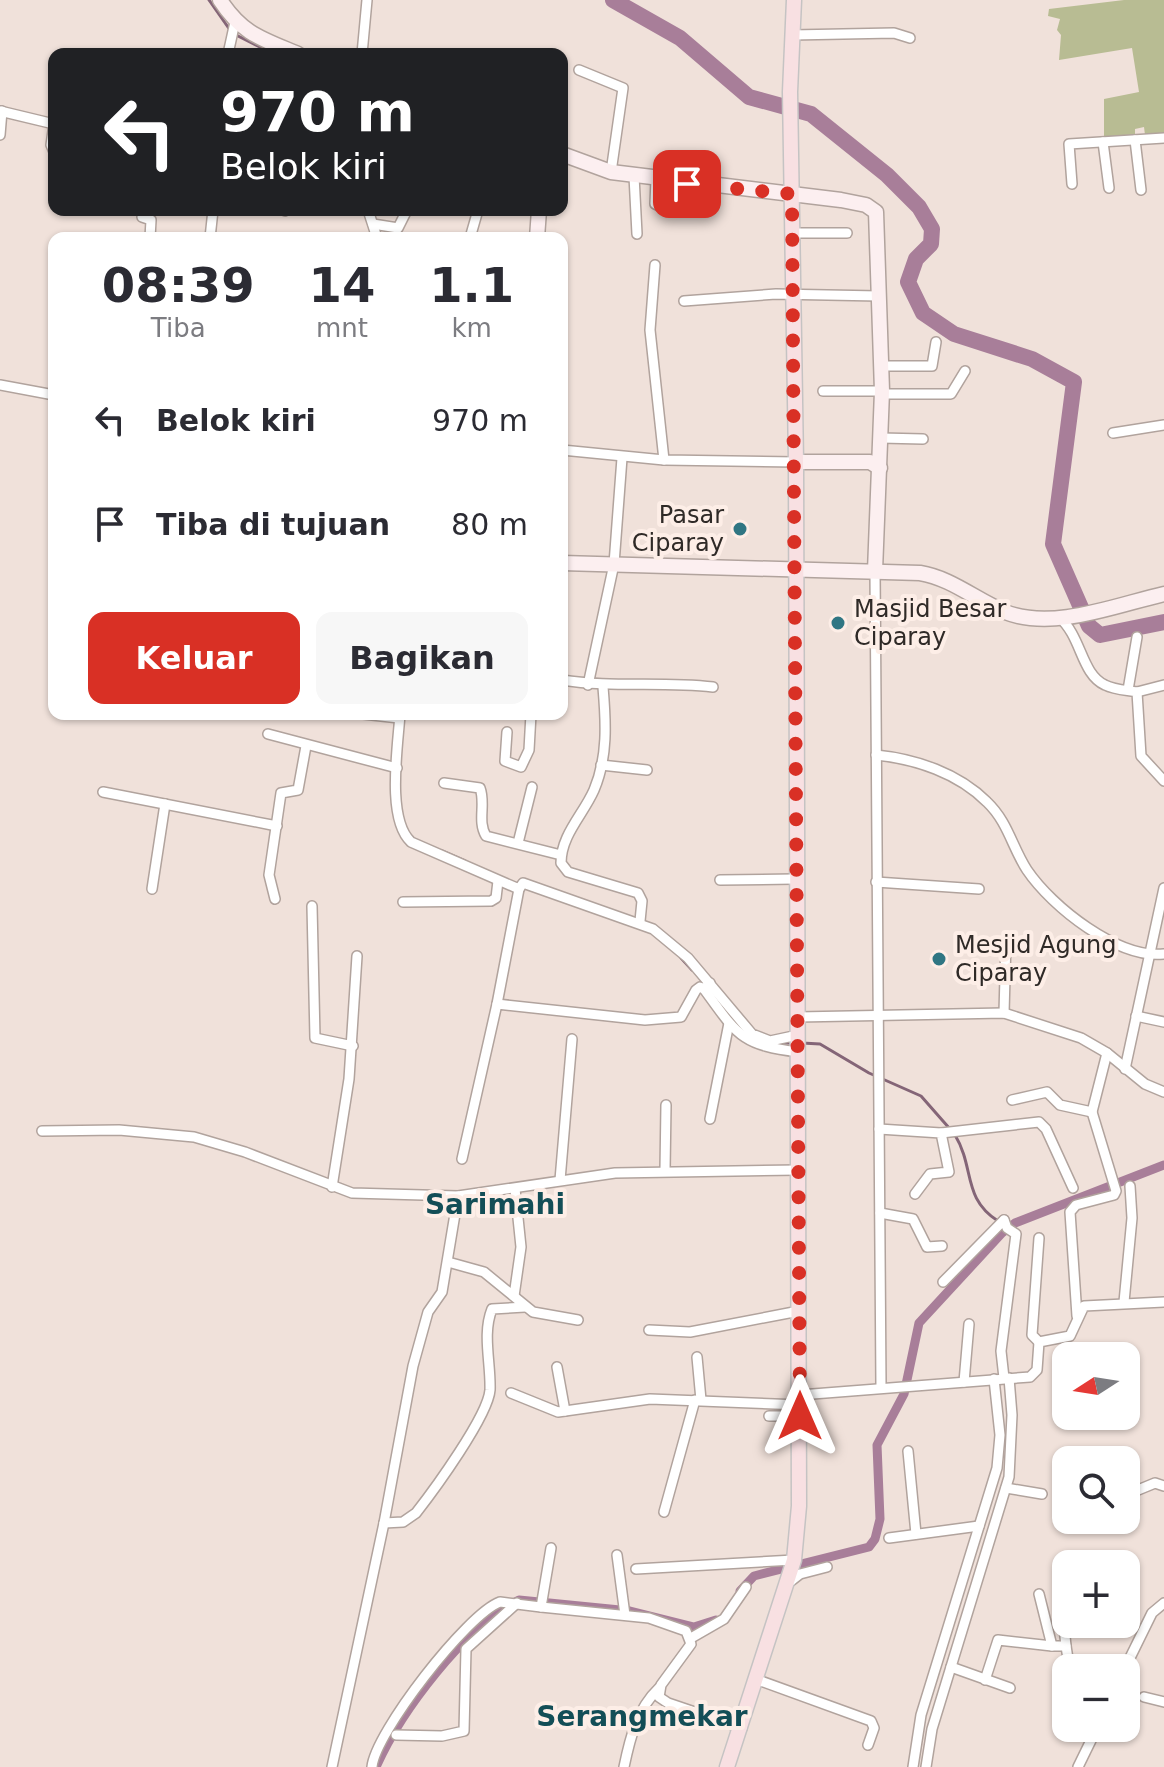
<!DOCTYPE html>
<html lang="id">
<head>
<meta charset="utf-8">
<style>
  :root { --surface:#fff; --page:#f7f7f7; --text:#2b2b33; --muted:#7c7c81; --accent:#d93025 }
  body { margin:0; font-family:"DejaVu Sans",sans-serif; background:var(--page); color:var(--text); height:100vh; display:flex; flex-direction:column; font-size:30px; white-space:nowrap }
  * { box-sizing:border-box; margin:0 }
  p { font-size:26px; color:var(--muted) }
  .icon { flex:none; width:44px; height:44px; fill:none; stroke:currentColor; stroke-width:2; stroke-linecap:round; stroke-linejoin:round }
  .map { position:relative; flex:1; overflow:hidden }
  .drawer { position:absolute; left:48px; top:232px; width:520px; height:488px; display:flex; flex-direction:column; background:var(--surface); border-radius:16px; box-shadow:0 2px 6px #0004 }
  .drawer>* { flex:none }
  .banner { position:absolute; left:48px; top:48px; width:520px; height:168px; border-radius:16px; box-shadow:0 2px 6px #0004; background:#202124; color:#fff; overflow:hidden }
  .needle { width:52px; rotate:258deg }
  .controls { position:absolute; left:1052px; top:1342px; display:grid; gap:16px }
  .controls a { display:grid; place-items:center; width:88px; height:88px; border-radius:16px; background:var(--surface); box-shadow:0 2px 6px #0004; font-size:40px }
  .pin { position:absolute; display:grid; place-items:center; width:68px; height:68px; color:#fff; margin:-34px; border-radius:16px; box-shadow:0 4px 12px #0006 }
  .me { position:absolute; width:88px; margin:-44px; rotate:0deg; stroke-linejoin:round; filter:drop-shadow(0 0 6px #0008) }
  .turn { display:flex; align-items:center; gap:28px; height:168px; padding:0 40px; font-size:36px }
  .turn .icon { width:104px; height:104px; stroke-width:2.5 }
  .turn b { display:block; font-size:56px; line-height:68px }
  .eta { display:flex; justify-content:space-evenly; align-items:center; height:136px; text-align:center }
  .eta b { font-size:48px; font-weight:700; line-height:56px }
  .cta { display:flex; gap:16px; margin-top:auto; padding:16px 40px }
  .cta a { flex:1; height:92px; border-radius:16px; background:var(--accent); color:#fff; font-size:32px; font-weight:700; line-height:92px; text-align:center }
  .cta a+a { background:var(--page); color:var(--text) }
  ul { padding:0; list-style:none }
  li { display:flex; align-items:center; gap:24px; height:104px; padding:0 40px }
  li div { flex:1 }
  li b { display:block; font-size:30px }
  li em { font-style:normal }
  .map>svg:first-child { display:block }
  .green { fill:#b8bc93 }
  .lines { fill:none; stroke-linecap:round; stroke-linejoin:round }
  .stream { stroke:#846577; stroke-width:3 }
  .canal { stroke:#a87e99; stroke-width:9 }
  .river { stroke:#a87e99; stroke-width:16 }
  .street-casing { stroke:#b1a39d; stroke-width:12 }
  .secondary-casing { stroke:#b1a39d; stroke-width:17 }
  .primary-casing { stroke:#c5c3c3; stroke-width:17 }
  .street { stroke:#fff; stroke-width:9 }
  .secondary { stroke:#fceff0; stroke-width:14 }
  .primary { stroke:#f8e0e2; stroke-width:14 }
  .route { stroke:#d93025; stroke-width:14; stroke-dasharray:0 25.2 }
  .poi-dot { fill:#307683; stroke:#fdeee7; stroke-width:3 }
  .labels { text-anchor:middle; stroke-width:8; stroke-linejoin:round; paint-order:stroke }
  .poi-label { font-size:24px; fill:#2f2a27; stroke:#fdeee7; text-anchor:start }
  .quarter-label { font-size:28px; font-weight:bold; fill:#134e57; stroke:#fdeee7 }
</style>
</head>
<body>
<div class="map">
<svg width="1164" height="1767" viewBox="0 0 1164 1767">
  <rect width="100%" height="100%" fill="#f0e1da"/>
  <!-- green -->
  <path class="green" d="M1124,0H1164V134L1145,135L1144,127L1135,129V135L1104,138V99L1139,92L1132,48L1059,60L1061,35L1057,30L1060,19L1048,16L1049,9Z"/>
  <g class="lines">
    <!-- stream -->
    <g class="stream">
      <path d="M209,0L230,30"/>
      <path d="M236,35L274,54"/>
      <path d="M442,851L465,861"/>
      <path d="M681,958L692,970"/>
      <path d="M778,1043H794"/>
      <path d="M802,1043L820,1044L869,1073L921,1096L950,1129"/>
      <path d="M955,1135C975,1168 962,1198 998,1221"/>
    </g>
    <!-- canal -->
    <g class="canal">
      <path d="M740,1591L754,1576L869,1547L875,1539L880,1519L877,1445L904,1394L919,1323L1002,1233L1015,1223L1164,1165"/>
      <path d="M376,1767C401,1711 464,1627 519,1600L630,1611L694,1627L716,1620"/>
    </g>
    <!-- river -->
    <path class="river" d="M613,0L680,38L749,97L811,114L887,175L919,207L932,229L931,244L916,259L908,282L923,313L954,334L1032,359L1074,382L1053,544L1089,626L1100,635L1164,622"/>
    <!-- street casing -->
    <g class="street-casing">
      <g id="street">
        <path d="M792,35L894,33L910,38"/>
        <path d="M228,54L235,22"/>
        <path d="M362,54L367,0"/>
        <path d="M579,70L623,88L611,172"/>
        <path d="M0,111L54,124"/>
        <path d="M54,124L51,145L54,152"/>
        <path d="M0,135L2,111"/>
        <path d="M1135,140L1141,190"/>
        <path d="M1103,142L1109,188"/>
        <path d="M634,176L637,234"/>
        <path d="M656,179L655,204L668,210"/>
        <path d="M1072,184L1069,144L1164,138"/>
        <path d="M283,210L285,211"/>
        <path d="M368,210L377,238"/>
        <path d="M142,217L151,220L150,238"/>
        <path d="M373,224L398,228L407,210"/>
        <path d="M792,233H847"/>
        <path d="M210,238L213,210"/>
        <path d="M470,238L478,210"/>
        <path d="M655,265L650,330L664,460"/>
        <path d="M684,301L776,294L879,296"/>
        <path d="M882,366H932L936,342"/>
        <path d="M0,385L54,395"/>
        <path d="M823,391H882"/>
        <path d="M882,394H951L965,371"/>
        <path d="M1113,433L1164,425"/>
        <path d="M881,438L923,439"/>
        <path d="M562,450L664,460L796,462"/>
        <path d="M875,571L881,1387"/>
        <path d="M1059,617C1082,637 1081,674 1105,685C1115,690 1126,690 1137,692L1141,756L1164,781"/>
        <path d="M562,680C612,688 662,681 713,687"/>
        <path d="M588,685L614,564L622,458"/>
        <path d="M603,687C606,722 608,757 594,790C583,815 561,835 561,863L568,872L638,893L642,901L640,921"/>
        <path d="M1128,690L1137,637"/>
        <path d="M1137,692L1164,685"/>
        <path d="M363,714L399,718"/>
        <path d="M400,714C398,746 386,819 411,842L519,889L523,883L653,929L688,958L752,1034L770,1041L798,1035"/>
        <path d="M507,732L505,761L521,767L529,750L531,714"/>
        <path d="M268,734L397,768"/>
        <path d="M876,755C916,759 958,773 987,802C1008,822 1012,847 1027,870C1052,907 1118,959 1164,954"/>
        <path d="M601,765L647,770"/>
        <path d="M444,783L480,788C486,804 477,821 486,836L561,855"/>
        <path d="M103,792L277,826"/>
        <path d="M518,843L532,787"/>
        <path d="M720,880L794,879"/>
        <path d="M876,882L979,889"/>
        <path d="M152,889L165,804"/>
        <path d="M275,899L269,875L281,793L298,790L306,746"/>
        <path d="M403,902L491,901L496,898L498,881"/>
        <path d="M312,906L315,1038L353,1046"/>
        <path d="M704,989C737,1034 740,1045 798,1052"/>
        <path d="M497,1004L519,889"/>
        <path d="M1004,1013L1006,940"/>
        <path d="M1136,1016L1164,1022"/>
        <path d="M798,1017L1004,1013L1081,1038L1107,1053L1145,1084L1164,1092"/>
        <path d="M1125,1069L1164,888"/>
        <path d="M1012,1100L1047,1092L1060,1105L1092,1112L1107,1053"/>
        <path d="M710,1119L729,1023"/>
        <path d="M879,1129L941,1133L949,1172L930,1174L915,1194"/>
        <path d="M42,1131L119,1130L194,1137L245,1152L352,1193L458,1196L615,1173L798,1170"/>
        <path d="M941,1133L1039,1122L1046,1129L1073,1188"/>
        <path d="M462,1159L497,1004L645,1020L681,1017L696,990L700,987L704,989L710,983"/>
        <path d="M665,1170L666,1105"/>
        <path d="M560,1180L572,1039"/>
        <path d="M332,1187L349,1079L357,956"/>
        <path d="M880,1213L913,1219L927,1247L942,1246"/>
        <path d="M448,1262L484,1272L533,1312L578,1320"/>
        <path d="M943,1282L1004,1220"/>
        <path d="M514,1296L521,1247L515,1189"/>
        <path d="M1124,1302L1132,1218L1130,1186"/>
        <path d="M1077,1316L1070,1212L1076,1205L1114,1195L1116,1191L1092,1112"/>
        <path d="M649,1330L690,1332L799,1311"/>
        <path d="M1039,1342L1032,1335L1039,1238"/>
        <path d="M697,1357L701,1400"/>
        <path d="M557,1367L565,1411"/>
        <path d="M1004,1378L1001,1351L1016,1234L1007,1228L1004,1220"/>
        <path d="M964,1382L969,1324"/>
        <path d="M511,1393L558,1412L650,1399L800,1405"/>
        <path d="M800,1395L1030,1377L1037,1370L1039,1342L1070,1336L1084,1306L1164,1302"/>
        <path d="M769,1416H800"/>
        <path d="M908,1451L916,1534"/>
        <path d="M1006,1488L1042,1494"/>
        <path d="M1126,1490H1138L1155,1483L1164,1486"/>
        <path d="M664,1512L695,1400"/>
        <path d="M384,1523L403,1522L416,1513C434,1490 488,1416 490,1390C491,1363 482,1334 492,1309L525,1307"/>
        <path d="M889,1538L979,1526"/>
        <path d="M551,1548L541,1607L649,1618L686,1631L691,1644L661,1685L659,1697L668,1703L742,1728"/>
        <path d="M617,1555L625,1615"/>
        <path d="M636,1569L794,1560"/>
        <path d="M791,1581L800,1574L827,1567"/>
        <path d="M1064,1627L1066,1646"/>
        <path d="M691,1638L724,1619L746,1587"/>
        <path d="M1052,1646H1066L1068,1659"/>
        <path d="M951,1667L1010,1688"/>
        <path d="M1125,1668L1152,1613L1164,1603"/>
        <path d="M758,1680L871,1721L874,1728L868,1745"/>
        <path d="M985,1680L998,1640L1052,1646L1039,1594"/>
        <path d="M1144,1697L1164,1702"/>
        <path d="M396,1735L442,1736L464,1731L466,1649L517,1603"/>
        <path d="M332,1767L384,1523L413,1366L428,1312L442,1292L458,1196"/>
        <path d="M372,1767C375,1733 467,1614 500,1602L541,1607"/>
        <path d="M624,1767C630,1738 637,1709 659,1688"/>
        <path d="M913,1767L921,1715L997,1468L1000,1435L994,1379"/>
        <path d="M926,1767L932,1729L1009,1477L1012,1415L1009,1378"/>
        <path d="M1078,1767L1097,1728"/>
      </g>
    </g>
    <!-- secondary casing -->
    <g class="secondary-casing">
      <g id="secondary">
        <path d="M220,0C242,34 262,39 298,54"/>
        <path d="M562,154L611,172L841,200L866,205L876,212L882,391L875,571"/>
        <path d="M537,238L539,210"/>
        <path d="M796,462H870L880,468"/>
        <path d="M562,563L920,573C951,578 976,600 1005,612C1053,631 1116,605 1164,594"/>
      </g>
    </g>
    <!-- primary casing -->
    <g class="primary-casing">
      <path id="primary" d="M727,1767L794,1560L799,1506L796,462L790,92L794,0"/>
    </g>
    <!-- street -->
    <use href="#street" class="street"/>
    <!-- secondary -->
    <use href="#secondary" class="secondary"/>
    <!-- primary -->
    <use href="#primary" class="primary"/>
  </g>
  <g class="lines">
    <!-- route -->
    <path class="route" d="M687,184L792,194L800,1416"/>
  </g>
  <!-- markers -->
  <g class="poi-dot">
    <circle cx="740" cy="529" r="8"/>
    <circle cx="838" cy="623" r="8"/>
    <circle cx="939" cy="959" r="8"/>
  </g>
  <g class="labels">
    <!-- poi labels -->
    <g class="poi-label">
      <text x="724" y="523" text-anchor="end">Pasar<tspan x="724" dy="28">Ciparay</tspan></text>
      <text x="854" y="617">Masjid Besar<tspan x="854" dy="28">Ciparay</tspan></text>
      <text x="955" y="953">Mesjid Agung<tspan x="955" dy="28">Ciparay</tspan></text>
    </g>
    <!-- quarter labels -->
    <g class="quarter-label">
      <text x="495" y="1214">Sarimahi</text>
      <text x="642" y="1726">Serangmekar</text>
    </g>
  </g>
</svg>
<div class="controls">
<a><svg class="needle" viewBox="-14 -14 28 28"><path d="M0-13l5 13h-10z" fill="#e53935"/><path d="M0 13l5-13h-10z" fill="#7c7c81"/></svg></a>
<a><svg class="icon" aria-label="search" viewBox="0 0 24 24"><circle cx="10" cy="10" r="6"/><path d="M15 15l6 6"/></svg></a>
<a>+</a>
<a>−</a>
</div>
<div class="pin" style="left:687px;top:184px;background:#d93025"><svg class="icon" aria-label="arrive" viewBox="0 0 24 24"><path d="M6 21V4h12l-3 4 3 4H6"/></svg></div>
<svg class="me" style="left:800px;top:1416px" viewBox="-20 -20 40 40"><path d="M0-17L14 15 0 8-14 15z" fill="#d93025" stroke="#fff" stroke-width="4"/></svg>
<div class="banner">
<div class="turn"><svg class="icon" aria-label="left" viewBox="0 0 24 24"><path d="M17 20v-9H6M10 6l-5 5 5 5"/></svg><div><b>970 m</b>Belok kiri</div></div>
</div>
<section class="drawer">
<div class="eta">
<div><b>08:39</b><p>Tiba</p></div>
<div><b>14</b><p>mnt</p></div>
<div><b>1.1</b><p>km</p></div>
</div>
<ul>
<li><svg class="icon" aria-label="left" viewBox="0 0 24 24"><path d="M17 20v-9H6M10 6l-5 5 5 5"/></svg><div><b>Belok kiri</b></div><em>970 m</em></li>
<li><svg class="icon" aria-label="arrive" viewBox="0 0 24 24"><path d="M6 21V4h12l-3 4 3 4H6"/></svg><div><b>Tiba di tujuan</b></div><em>80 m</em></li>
</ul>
<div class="cta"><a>Keluar</a><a>Bagikan</a></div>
</section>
</div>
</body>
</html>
